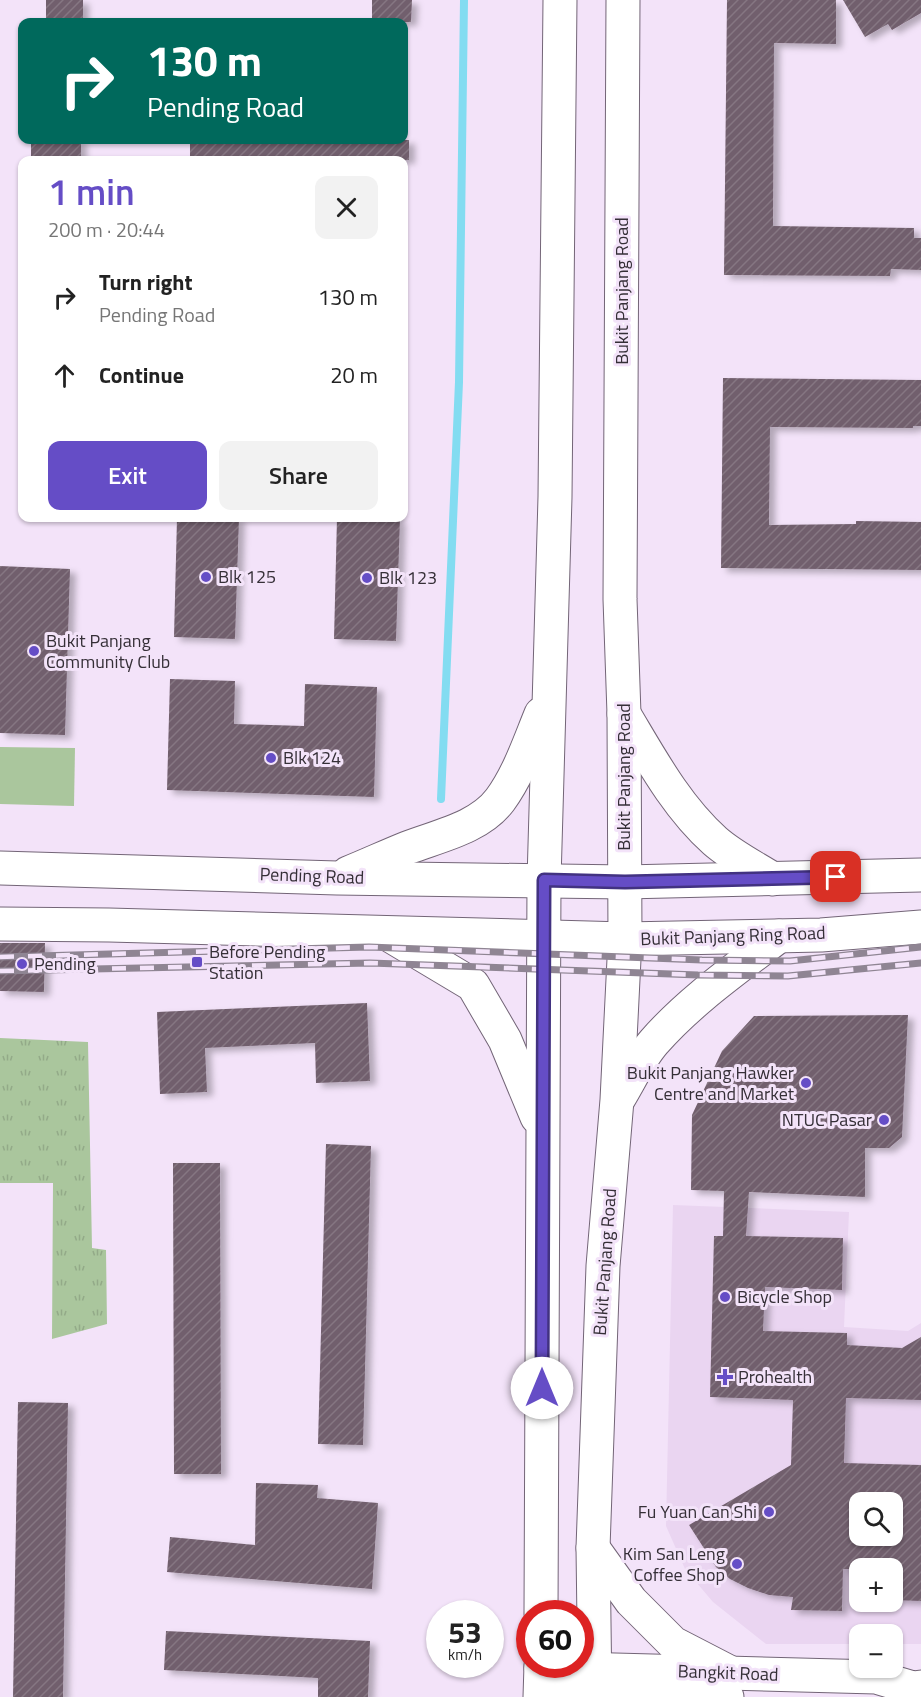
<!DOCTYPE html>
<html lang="en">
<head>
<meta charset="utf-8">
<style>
  :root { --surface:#fff; --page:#f2f2f2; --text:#222; --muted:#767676; --accent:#654dc6 }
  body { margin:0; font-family:"Titillium Web",sans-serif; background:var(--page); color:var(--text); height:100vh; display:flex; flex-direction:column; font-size:22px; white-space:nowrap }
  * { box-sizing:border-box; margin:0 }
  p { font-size:20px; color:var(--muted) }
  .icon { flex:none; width:33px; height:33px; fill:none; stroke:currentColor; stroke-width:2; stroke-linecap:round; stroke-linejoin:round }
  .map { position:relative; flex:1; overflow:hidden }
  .sheet { position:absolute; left:18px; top:156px; width:390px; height:366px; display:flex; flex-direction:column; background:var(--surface); border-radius:12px; box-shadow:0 2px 4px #0004 }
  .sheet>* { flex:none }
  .banner { position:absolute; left:18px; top:18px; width:390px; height:126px; border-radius:12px; box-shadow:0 2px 4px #0004; background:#00695c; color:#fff; overflow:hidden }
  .buttons { position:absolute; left:849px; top:1492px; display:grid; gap:12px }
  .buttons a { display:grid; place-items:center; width:54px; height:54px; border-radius:12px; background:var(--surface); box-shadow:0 2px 4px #0004; font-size:30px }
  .speed { position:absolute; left:426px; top:1600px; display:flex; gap:12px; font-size:30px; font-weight:700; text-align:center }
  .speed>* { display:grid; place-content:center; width:78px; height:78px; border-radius:50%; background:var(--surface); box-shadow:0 2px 4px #0004; line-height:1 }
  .speed small { font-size:15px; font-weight:400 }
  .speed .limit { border:9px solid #d22; background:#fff; color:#111 }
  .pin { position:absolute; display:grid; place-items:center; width:51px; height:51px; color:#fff; margin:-26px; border-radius:12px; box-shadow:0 3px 9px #0006 }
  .me { position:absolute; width:66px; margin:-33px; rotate:0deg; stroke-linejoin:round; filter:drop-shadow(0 0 4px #0008) }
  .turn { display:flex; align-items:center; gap:21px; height:126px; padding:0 30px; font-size:27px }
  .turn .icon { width:78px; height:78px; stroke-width:2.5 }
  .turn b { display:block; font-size:42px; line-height:51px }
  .round { display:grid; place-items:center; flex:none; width:63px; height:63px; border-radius:12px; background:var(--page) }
  .headline { display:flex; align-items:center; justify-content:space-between; height:102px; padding:0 30px }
  h1 { font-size:36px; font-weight:600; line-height:45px; color:var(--accent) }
  .primary-button { display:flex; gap:12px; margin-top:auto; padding:12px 30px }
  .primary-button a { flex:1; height:69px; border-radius:12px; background:var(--accent); color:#fff; font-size:24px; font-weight:600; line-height:69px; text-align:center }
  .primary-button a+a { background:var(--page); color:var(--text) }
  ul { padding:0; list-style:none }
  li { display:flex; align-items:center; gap:18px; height:78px; padding:0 30px }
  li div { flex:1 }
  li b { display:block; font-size:22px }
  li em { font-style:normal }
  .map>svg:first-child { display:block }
  .built { fill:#ead5f1; fill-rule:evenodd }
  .grass { fill:url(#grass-tufts) }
  .pitch { fill:#aac69d }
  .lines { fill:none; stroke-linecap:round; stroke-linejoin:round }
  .stream { stroke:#83dcf1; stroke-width:8 }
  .building { fill:url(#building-hatch); fill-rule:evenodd; filter:url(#shadow) }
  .minor-casing { stroke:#736577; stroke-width:35 }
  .major-casing { stroke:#736577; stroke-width:35 }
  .minor { stroke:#fff; stroke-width:33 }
  .major { stroke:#fff; stroke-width:33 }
  .rail-casing { stroke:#8f8593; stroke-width:7 }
  .rail { stroke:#f3e3f9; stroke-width:4.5; stroke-dasharray:14; stroke-linecap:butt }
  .route-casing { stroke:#423281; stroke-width:15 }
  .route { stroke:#654dc6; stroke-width:10 }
  .poi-dot { fill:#654dc6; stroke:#f3e3f9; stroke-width:2 }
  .labels { text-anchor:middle; stroke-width:6; stroke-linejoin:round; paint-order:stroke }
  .street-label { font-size:18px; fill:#352f37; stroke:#f3e3f9 }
  .poi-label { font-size:18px; fill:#352f37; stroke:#f3e3f9; text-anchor:start }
</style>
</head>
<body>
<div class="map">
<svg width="921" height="1697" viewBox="0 0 921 1697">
  <defs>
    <pattern id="grass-tufts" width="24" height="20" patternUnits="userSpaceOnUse" patternTransform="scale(1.5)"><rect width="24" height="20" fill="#aac69d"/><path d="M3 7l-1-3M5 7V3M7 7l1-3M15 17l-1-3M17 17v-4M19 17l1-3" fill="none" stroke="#93aa88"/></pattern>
    <pattern id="building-hatch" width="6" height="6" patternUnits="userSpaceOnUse" patternTransform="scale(1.5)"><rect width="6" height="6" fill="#715e6d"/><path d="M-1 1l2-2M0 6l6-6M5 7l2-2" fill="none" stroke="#857782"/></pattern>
    <filter id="shadow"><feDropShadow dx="6" dy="4" stdDeviation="3" flood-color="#0004"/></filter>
  </defs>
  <rect width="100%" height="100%" fill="#f3e3f9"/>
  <!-- built -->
  <path class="built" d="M673,1205L849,1212L844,1327L908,1331L921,1323V1644H893L892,1635H860L859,1644H766L713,1602L685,1569L666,1526ZM860,1503H892V1536H860ZM860,1569H892V1602H860Z"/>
  <!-- grass -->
  <path class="grass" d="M0,1038L88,1042L92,1248L106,1250L107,1324L52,1339L53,1183H0Z"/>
  <!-- pitch -->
  <path class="pitch" d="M0,747L75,748L74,806L0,804Z"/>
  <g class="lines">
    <!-- stream -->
    <path class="stream" d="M441,799L459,382L464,0"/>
  </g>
  <!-- building -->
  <g class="building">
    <rect x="46" y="0" width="37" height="22"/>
    <path d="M372,0H412L411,22H372Z"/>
    <path d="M727,0H836V44L774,43L773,226L914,228V238H921V270L891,269L890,276L724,275Z"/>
    <path d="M843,0H921V13L892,30L888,24L865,37Z"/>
    <rect x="31" y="140" width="50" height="20"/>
    <rect x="190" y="140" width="219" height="20"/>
    <path d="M723,378L921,380V426H913V428L770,427L769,525L856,524V521L921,522V570L721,568Z"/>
    <path d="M177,518H239L235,639L174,637Z"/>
    <path d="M337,518H400L396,641L334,639Z"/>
    <path d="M0,566L70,569L65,735L0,733Z"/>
    <path d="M170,679L235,681L234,724L304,726L305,684L377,687L374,797L167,790Z"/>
    <path d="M0,943H45L44,992L0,991Z"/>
    <path d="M367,1003L370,1081L316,1083L315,1043L205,1048L207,1092L160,1094L157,1012Z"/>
    <path d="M908,1015L902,1137L889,1148H865V1197L749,1192L746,1236L843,1238L842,1290L765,1287L763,1331L847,1333V1345L902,1348L921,1337V1400L846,1398L844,1463L921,1465V1601L892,1600V1569H843L842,1611L791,1610L793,1597L769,1595L748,1588L730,1579L716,1567L689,1525L791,1465L793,1400L710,1397L714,1236H723L724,1191L691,1190L692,1115L722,1051L754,1016ZM860,1503H892V1536H860Z"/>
    <path d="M326,1144L371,1146L363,1445L318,1444Z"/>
    <path d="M173,1163H220L221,1474H174Z"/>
    <path d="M18,1402L68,1403L63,1697H13Z"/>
    <path d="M256,1483L318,1485L317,1498L378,1503L372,1589L167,1572L170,1537L255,1545Z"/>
    <path d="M166,1631L370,1641L368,1697H318V1678L164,1670Z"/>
  </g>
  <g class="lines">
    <!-- minor casing -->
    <g class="minor-casing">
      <g id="minor">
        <path d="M541,1668L876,1677L913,1688L921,1687"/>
        <path d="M566,1692L727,1697"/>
      </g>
    </g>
    <!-- major casing -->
    <g class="major-casing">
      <g id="major">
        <path d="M624,714C651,759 676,806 715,841C732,856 754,867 773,879"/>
        <path d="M0,868L337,878L625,882L921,875"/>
        <path d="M348,873C368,865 387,856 407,848C438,836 479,828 500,800C519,774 529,743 541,714"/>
        <path d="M0,924L109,925L625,939L821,935L921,927"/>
        <path d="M386,933L473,985L505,1040L537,1117"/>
        <path d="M619,1098C630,1080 640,1058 654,1042C690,1001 736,969 779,936"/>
        <path d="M593,1548L631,1601L673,1643L731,1673"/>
        <path d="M541,1614L544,880L555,497L560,0"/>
        <path d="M540,1697L541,1665"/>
        <path d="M595,1697L593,1548L603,1266L617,1100L625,939L624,714L620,599L623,0"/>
      </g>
    </g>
    <!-- minor -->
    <use href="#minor" class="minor"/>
    <!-- major -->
    <use href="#major" class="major"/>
    <!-- rail casing -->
    <g class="rail-casing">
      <g id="rail">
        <path d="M0,957L369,947L702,960L790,961L921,947"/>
        <path d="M0,971L370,963L698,975L788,976L921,963"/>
      </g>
    </g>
    <!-- rail -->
    <use href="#rail" class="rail"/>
  </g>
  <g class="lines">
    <!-- route casing -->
    <g class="route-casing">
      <path id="route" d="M542,1388L544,880L625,882L836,877"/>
    </g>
    <!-- route -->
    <use href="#route" class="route"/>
  </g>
  <!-- markers -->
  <g class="poi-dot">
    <circle cx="206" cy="577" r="6"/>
    <circle cx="367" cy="578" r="6"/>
    <circle cx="34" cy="651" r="6"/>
    <circle cx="271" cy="758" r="6"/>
    <rect x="191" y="956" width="12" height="12" rx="3"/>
    <circle cx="22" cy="964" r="6"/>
    <circle cx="806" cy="1083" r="6"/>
    <circle cx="884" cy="1120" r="6"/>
    <circle cx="725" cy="1297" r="6"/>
    <path d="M722 1368h6v6h6v6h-6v6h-6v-6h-6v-6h6z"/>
    <circle cx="769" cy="1512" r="6"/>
    <circle cx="737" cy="1564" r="6"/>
  </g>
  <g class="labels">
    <!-- street labels -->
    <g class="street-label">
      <text transform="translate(622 291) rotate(-90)" y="6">Bukit Panjang Road</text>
      <text transform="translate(624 777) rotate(-90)" y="6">Bukit Panjang Road</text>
      <text transform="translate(312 876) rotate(2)" y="6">Pending Road</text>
      <text transform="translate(733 936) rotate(-2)" y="6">Bukit Panjang Ring Road</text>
      <text transform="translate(605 1262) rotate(-86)" y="6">Bukit Panjang Road</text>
      <text transform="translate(728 1673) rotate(2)" y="6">Bangkit Road</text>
    </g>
    <!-- poi labels -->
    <g class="poi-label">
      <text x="218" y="583">Blk 125</text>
      <text x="379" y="584">Blk 123</text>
      <text x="46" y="647">Bukit Panjang<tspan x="46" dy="21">Community Club</tspan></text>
      <text x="283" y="764">Blk 124</text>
      <text x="209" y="958">Before Pending<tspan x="209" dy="21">Station</tspan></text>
      <text x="34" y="970">Pending</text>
      <text x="794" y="1079" text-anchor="end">Bukit Panjang Hawker<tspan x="794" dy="21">Centre and Market</tspan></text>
      <text x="872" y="1126" text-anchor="end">NTUC Pasar</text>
      <text x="737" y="1303">Bicycle Shop</text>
      <text x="738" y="1383">Prohealth</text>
      <text x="757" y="1518" text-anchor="end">Fu Yuan Can Shi</text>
      <text x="725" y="1560" text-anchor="end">Kim San Leng<tspan x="725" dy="21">Coffee Shop</tspan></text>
    </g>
  </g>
</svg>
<div class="buttons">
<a><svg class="icon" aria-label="search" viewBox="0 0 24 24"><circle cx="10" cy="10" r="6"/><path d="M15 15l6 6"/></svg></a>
<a>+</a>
<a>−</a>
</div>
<div class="speed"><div>53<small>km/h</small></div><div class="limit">60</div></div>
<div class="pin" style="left:836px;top:877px;background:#d93025"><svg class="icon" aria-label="arrive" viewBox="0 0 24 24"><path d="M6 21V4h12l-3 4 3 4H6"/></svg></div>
<svg class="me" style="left:542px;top:1388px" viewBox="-20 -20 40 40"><circle r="19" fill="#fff"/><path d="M0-13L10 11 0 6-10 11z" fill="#654dc6"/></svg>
<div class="banner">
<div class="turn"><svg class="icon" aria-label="right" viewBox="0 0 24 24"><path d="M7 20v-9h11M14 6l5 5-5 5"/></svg><div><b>130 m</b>Pending Road</div></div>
</div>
<section class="sheet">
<div class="headline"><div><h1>1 min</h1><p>200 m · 20:44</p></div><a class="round"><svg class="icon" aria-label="close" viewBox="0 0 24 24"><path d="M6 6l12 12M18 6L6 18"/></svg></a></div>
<ul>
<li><svg class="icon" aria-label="right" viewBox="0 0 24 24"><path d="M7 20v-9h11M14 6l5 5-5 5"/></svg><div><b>Turn right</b><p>Pending Road</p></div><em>130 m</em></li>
<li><svg class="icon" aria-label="ahead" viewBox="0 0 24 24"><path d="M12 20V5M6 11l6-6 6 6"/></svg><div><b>Continue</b></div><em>20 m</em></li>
</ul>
<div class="primary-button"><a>Exit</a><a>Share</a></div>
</section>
</div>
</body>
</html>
